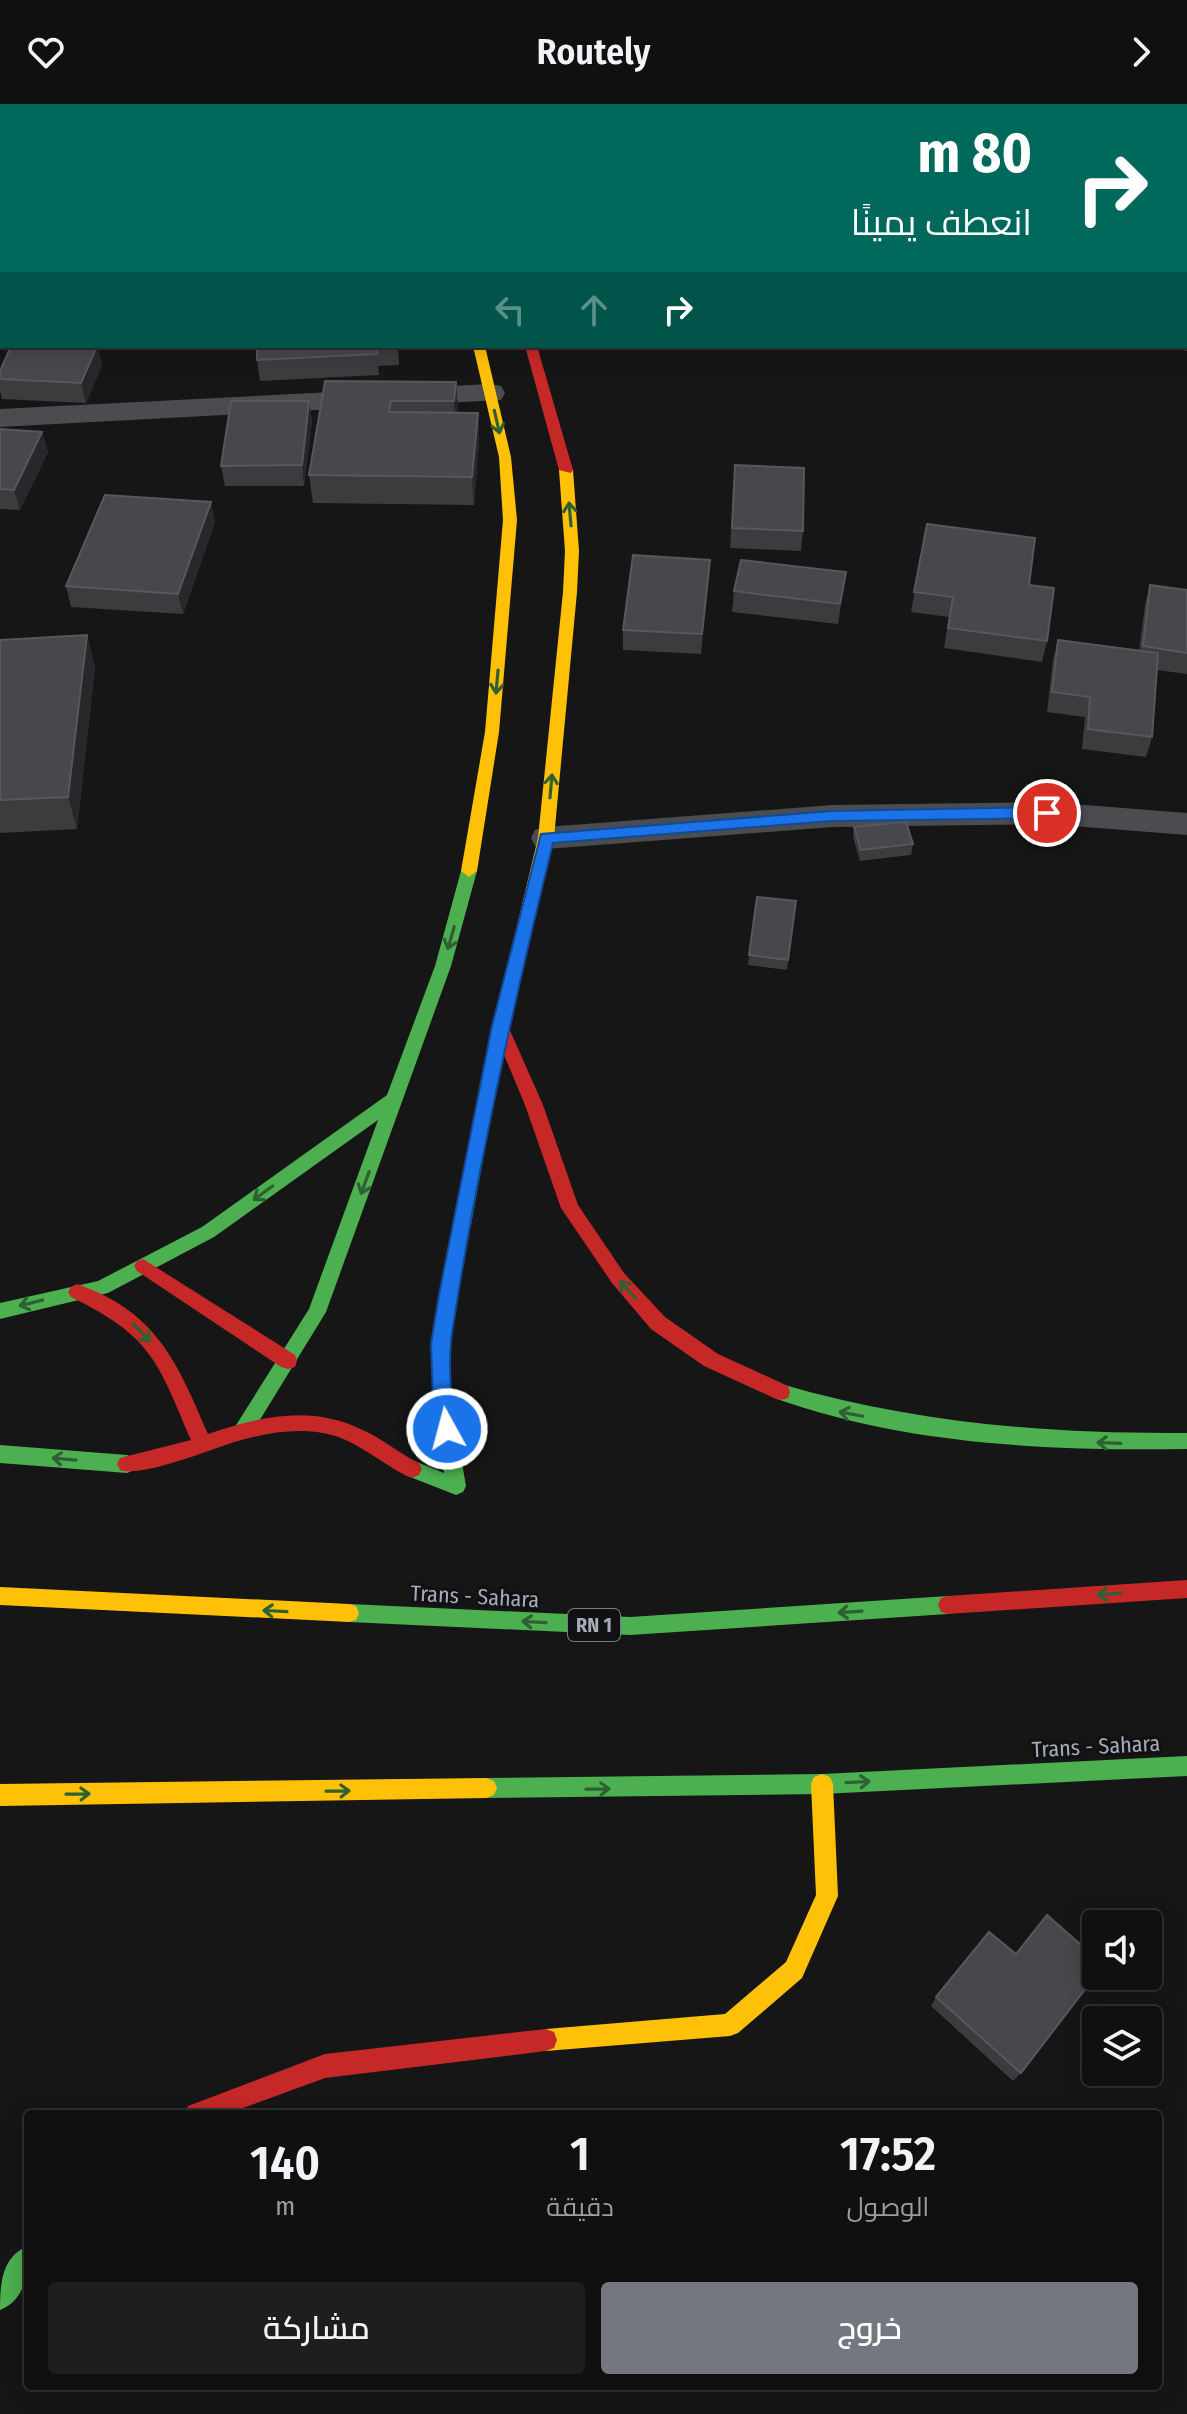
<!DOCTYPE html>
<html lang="ar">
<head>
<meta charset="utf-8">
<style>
  :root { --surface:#101011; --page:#1e1e1f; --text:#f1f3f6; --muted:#9c9d9f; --line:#303031; --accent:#747780 }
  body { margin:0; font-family:"Fira Sans Condensed",Cairo,sans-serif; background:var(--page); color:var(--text); direction:rtl; height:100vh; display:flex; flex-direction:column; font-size:30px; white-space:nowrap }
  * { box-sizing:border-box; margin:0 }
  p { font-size:26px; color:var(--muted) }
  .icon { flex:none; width:44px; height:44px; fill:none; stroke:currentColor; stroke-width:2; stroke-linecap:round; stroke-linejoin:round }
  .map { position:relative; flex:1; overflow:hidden; direction:ltr }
  .details { position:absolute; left:24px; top:2006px; width:1138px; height:280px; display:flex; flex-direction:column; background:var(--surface); border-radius:8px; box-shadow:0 4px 20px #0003,0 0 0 2px var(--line); direction:rtl }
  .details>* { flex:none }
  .guide { position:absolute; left:0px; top:0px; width:1188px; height:244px; box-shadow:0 4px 20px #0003,0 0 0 2px var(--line); direction:rtl; background:#00695c; color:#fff; overflow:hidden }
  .tools { position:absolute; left:1082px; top:1806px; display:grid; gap:16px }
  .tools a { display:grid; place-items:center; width:80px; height:80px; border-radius:8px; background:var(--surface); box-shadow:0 4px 20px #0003,0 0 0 2px var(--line); font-size:40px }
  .pin { position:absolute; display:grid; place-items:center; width:68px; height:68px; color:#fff; margin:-34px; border:4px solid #fff; border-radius:50%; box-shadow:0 2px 8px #0007 }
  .me { position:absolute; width:88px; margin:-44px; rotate:353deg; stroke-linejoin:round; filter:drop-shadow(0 0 6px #0008) }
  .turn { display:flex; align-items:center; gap:28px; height:168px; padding:0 24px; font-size:36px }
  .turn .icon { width:104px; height:104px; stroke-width:2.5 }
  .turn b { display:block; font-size:56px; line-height:68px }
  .lanes { display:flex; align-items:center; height:76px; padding:0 24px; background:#0003; justify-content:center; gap:40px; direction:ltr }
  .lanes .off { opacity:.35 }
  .eta { display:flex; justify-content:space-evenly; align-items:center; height:136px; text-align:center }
  .eta b { font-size:48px; font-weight:600; line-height:56px }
  .primary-button { display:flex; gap:16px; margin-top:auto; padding:16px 24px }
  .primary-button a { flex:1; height:92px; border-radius:8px; background:var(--accent); color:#fff; font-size:32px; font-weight:600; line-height:92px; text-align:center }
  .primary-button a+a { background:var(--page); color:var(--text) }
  header { display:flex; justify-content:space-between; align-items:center; height:104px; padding:0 24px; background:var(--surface); font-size:36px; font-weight:600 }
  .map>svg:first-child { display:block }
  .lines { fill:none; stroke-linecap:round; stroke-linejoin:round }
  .lane { fill:#4a4c50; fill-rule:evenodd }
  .street { fill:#4a4c50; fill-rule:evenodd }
  .fast { fill:#4caf50; fill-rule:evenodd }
  .slow { fill:#ffc107; fill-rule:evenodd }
  .jam { fill:#c62828; fill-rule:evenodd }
  .wall { fill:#3c3c3f }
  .shaded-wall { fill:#28282a }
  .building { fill:#47484c; stroke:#56585d; stroke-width:2 }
  .oneway { stroke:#2e6032 }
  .route { fill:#1a73e8; stroke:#114b97; stroke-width:2 }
  .labels { text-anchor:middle; stroke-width:6; stroke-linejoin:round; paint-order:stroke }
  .shield { fill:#111013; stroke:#797c87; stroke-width:2 }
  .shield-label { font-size:20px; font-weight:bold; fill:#a6abb9 }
  .street-label { font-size:22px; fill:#a6abb9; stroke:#111013 }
</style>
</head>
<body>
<header><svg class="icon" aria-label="forward" viewBox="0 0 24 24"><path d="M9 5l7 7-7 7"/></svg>Routely<svg class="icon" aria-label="heart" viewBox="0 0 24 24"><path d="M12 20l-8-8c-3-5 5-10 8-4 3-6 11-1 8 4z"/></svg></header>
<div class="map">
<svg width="1187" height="2310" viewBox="0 0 1187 2310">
  <rect width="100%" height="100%" fill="#161617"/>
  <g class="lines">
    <!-- lane -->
    <path class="lane" d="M1047,698L1187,709V731L1047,720L832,723L546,745L535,742L531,734L535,726L546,723L832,701Z"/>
    <!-- street -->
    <g class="street">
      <rect x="157" y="0" width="26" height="2"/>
      <rect x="0" y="101" width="2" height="16"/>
      <path d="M1187,229V247L1175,244L1174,242H1186Z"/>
      <path d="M490,280L501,282L505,289L501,296L0,323V305Z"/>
    </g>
    <!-- fast -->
    <g class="fast">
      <path d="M469,761L477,767L451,862L326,1208L250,1332L243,1334L236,1332L233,1326L309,1205L378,1016L214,1133L108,1189L0,1215V1199L98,1177L202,1123L387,991L435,862L461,767Z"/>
      <path d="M494,946L502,952L449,1240L451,1296L466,1382L463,1388L456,1391L405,1371L402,1365L405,1359L412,1356L444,1369L433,1296L431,1240L486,952Z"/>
      <path d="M781,1280C915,1319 1048,1330 1187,1329V1345C1049,1347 906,1341 774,1294L772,1288L774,1282Z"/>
      <path d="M0,1341L127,1351L134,1354L137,1360L134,1366L127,1369L0,1359Z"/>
      <path d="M948,1492L955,1494L958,1501L955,1508L948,1510L630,1531L349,1518L342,1516L339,1509L342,1502L349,1500L630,1513Z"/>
      <path d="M1187,1652V1672L822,1690L486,1694L478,1691L475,1684L478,1677L486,1674L822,1670Z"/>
      <path d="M28,2142C28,2167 27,2195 0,2206C0,2181 1,2153 28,2142Z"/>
    </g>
    <!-- slow -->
    <g class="slow">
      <path d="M473,242H485L511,353L517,416L499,628L477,767L469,773L461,767L485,628L503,416L499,353Z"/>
      <path d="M566,362L573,366L579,447L577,488L554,734L502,952L494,958L486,952L538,734L563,488L565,447L559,366Z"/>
      <path d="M0,1483L349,1500L356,1502L359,1509L356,1516L349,1518L0,1501Z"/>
      <path d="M822,1670L830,1673L833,1680L838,1792L802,1874L738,1929L730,1932L546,1947L538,1944L535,1936L538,1928L546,1925L725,1910L786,1858L816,1791L811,1680L814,1673Z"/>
      <path d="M486,1674L494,1677L497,1684L494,1691L486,1694L0,1702V1680Z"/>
    </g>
    <!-- jam -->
    <g class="jam">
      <path d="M525,242H537L573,366L571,369L559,366Z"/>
      <path d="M500,916L508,922L543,1001L578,1101L624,1169L665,1213L718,1250L788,1282L790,1288L788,1294L781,1296L774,1294L704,1262L651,1225L612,1179L561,1104L525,1001L492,922Z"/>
      <path d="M143,1155L295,1251L297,1257L295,1263L288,1265L281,1263L137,1167L134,1162L137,1157Z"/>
      <path d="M77,1180C157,1208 177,1258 208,1330C261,1312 312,1300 365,1327C384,1336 400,1350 419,1359L422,1365L419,1371L412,1374L405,1371C378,1357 354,1334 323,1329C295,1324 266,1329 238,1337C214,1344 142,1374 120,1366L117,1360L120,1354L191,1336C157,1256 152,1233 71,1193L68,1188L71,1183Z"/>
      <path d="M1187,1476V1494L948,1510L941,1508L938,1501L941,1494L948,1492Z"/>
      <path d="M546,1925L554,1928L557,1936L554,1944L546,1947L325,1974L227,2010H184L188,2002L325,1950Z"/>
    </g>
  </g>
  <!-- wall -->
  <g class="wall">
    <path d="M0,0H50V2H2V86H0Z"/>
    <rect x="0" y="144" width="2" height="88"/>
    <path d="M257,242H398L399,261L378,262L379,271L260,277L257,256Z"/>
    <path d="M102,261L86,299L2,295L0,287V267Z"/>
    <path d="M325,277L456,278L457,309H478L479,337L474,401L313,399L309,371Z"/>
    <path d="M309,297L312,317L304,382H225L221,362Z"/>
    <path d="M0,325L42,328L48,348L20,406L0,405Z"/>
    <path d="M735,361L803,427L801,447L730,444Z"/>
    <path d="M215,418L183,510L71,503L66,482Z"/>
    <path d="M927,420L1029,481L1047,537L1042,558L944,544L949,513L911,508Z"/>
    <path d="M710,456L701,550L623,546V526Z"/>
    <path d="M846,468L838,520L732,508L734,487Z"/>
    <path d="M1150,481L1187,486V570L1157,566L1152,633L1146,653L1082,645L1085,613L1047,608L1053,556L1058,536L1139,547L1145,501Z"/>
    <path d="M87,531L95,564L77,725L0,729V536Z"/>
    <path d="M854,723L913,740L911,751L860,757L853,733Z"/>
    <path d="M757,793L796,797L787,866L748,861Z"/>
    <path d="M936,1893L1021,1969L1013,1977L931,1902Z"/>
  </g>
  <!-- shaded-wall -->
  <g class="shaded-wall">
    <path d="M61,0H154L155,2H62Z"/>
    <path d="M97,242H98L102,261L86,299L81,279Z"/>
    <path d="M456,278L458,306L455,325L454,297Z"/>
    <path d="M309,297L312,317L304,382L302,361Z"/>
    <path d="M478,309L479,337L474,401L472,373Z"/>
    <path d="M42,328L48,348L20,406L14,386Z"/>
    <path d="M211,398L215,418L183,510L178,490Z"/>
    <path d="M87,531L95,564L77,725L68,693Z"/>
  </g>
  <!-- building -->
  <g class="building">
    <rect x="71" y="0" width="50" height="2"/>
    <path d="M189,0H255V2H190Z"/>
    <path d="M263,0H330L331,2H264Z"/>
    <path d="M341,0H388V2H340Z"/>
    <rect x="0" y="11" width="2" height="47"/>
    <path d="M0,144H2V209L1,212Z"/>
    <path d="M11,242H97L81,279L0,275V267Z"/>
    <path d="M257,242H376L377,250L257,256Z"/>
    <path d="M325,277L456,278L454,297H391L389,308L478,309L472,373L309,371Z"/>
    <path d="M231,297H309L302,361L221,362Z"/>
    <path d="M0,325L42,328L14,386L0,385Z"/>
    <path d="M735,361L804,364L803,427L732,424Z"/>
    <path d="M105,391L211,398L178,490L66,482Z"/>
    <path d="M927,420L1035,434L1029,481L1054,484L1047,537L948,524L953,493L914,488Z"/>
    <path d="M633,451L710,456L702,530L623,526Z"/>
    <path d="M741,456L846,468L840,500L734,487Z"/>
    <path d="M1150,481L1187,486V549L1143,542Z"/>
    <path d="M87,531L68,693L0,696V536Z"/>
    <path d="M1058,536L1158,549L1152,633L1088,625L1090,593L1052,588Z"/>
    <path d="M906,718L913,740L861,746L854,723Z"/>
    <path d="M757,793L796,797L788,856L749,851Z"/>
    <path d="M1047,1811L1096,1854V1871L1021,1969L936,1893L989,1828L1016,1850Z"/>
  </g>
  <!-- one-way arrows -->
  <defs><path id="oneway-shaft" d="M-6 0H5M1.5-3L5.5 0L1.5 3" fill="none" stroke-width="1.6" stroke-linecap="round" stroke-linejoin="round" transform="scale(2)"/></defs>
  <g class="oneway">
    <use href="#oneway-shaft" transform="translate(497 318) rotate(77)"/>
    <use href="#oneway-shaft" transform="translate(570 410) rotate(-95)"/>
    <use href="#oneway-shaft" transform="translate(497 578) rotate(95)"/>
    <use href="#oneway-shaft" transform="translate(551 682) rotate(-85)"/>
    <use href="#oneway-shaft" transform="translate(451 834) rotate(106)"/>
    <use href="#oneway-shaft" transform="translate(365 1079) rotate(110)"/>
    <use href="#oneway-shaft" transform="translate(263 1089) rotate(144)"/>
    <use href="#oneway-shaft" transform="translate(628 1186) rotate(-133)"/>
    <use href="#oneway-shaft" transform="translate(31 1199) rotate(166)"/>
    <use href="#oneway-shaft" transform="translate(142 1229) rotate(46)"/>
    <use href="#oneway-shaft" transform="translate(851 1310) rotate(-169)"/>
    <use href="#oneway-shaft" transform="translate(1109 1339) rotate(-178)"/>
    <use href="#oneway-shaft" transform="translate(64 1355) rotate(-175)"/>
    <use href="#oneway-shaft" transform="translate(1109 1490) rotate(176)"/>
    <use href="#oneway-shaft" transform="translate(275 1507) rotate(-177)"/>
    <use href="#oneway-shaft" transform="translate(850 1508) rotate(176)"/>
    <use href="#oneway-shaft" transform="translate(534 1518) rotate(-177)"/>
    <use href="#oneway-shaft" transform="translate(858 1678) rotate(-3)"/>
    <use href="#oneway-shaft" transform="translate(598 1685) rotate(-1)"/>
    <use href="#oneway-shaft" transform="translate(338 1687) rotate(-1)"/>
    <use href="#oneway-shaft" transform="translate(78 1690) rotate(-1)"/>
  </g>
  <!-- route -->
  <path class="route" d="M1047,703L1055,709L1047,714L832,717L553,739C514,897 479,1056 454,1216C449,1242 449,1269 452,1295C453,1307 459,1320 454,1331L447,1333L440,1331L433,1296L431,1240L439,1191L492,922L541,730L832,707Z"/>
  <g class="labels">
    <!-- shield labels -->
    <rect class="shield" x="568" y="1505" width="52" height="32" rx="6"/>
    <g class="shield-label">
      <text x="594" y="1528">RN 1</text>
    </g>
    <!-- street labels -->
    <g class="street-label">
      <text transform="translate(475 1492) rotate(3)" y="8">Trans - Sahara</text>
      <text transform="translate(1096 1642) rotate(-3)" y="8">Trans - Sahara</text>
    </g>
  </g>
</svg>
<div class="tools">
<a><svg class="icon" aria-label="sound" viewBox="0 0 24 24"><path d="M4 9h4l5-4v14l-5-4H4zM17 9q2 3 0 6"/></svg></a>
<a><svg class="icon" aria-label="layers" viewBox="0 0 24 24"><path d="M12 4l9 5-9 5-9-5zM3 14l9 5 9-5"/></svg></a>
</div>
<div class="pin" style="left:1047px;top:709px;background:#d93025"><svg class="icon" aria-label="arrive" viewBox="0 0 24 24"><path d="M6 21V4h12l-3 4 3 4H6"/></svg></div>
<svg class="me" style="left:447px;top:1325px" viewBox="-20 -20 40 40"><circle r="17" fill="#1a73e8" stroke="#fff" stroke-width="3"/><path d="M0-11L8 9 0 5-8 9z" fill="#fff"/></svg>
<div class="guide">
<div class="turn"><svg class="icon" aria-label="right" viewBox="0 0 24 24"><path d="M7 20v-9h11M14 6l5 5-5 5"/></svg><div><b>80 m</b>انعطف يمينًا</div></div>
<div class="lanes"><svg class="icon off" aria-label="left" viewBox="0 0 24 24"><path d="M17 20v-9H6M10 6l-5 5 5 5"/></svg><svg class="icon off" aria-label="ahead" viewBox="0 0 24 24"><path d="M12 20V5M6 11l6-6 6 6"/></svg><svg class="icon" aria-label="right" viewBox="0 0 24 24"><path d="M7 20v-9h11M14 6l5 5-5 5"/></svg></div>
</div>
<section class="details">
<div class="eta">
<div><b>17:52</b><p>الوصول</p></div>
<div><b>1</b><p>دقيقة</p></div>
<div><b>140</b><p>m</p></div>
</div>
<div class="primary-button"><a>خروج</a><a>مشاركة</a></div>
</section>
</div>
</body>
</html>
